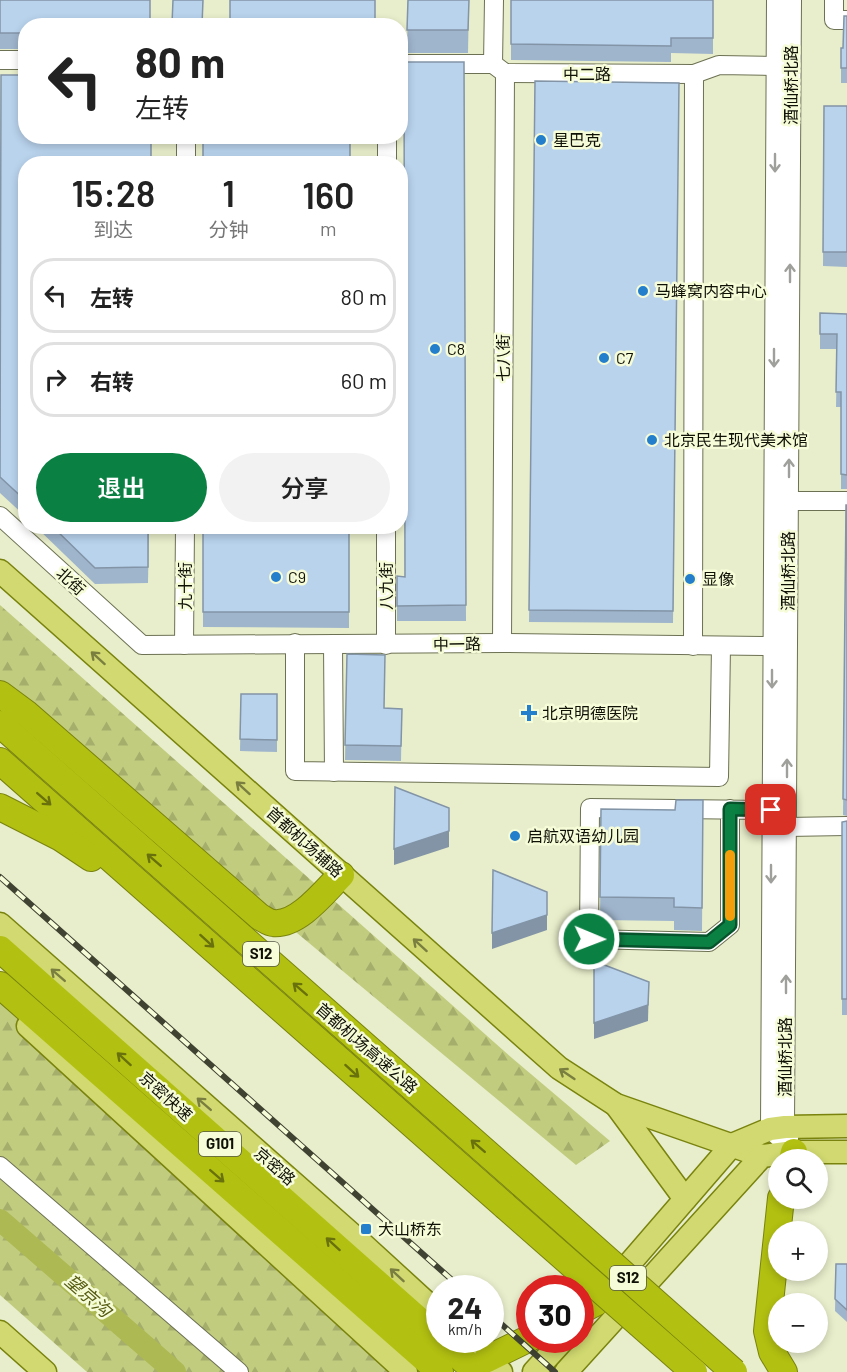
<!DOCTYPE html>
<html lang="zh">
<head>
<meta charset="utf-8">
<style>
  :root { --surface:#fff; --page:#f2f2f2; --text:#222; --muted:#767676; --line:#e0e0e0; --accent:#0b8043 }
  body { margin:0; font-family:Barlow,"Noto Sans SC",sans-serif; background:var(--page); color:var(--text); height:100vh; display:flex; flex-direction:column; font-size:22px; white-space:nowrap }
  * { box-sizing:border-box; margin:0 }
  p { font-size:20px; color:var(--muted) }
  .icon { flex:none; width:33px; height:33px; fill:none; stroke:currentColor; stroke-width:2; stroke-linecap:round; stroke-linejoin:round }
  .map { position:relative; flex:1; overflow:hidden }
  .side { position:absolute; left:18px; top:156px; width:390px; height:378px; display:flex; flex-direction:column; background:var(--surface); border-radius:24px; box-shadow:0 3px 9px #0003 }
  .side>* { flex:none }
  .guide { position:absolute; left:18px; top:18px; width:390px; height:126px; border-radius:24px; box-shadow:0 3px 9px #0003; background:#fff; color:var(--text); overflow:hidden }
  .fabs { position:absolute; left:768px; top:1149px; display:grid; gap:12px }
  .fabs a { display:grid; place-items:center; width:60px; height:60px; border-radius:50%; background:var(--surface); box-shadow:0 3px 9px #0003; font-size:30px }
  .speed { position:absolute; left:426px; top:1275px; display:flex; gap:12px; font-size:30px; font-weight:700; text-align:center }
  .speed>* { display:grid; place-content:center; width:78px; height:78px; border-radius:50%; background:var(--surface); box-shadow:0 3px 9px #0003; line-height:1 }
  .speed small { font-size:15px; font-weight:400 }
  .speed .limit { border:9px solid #d22; background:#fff; color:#111 }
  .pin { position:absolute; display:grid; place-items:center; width:51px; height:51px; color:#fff; margin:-26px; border-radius:12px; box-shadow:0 3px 9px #0006 }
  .me { position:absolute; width:66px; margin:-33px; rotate:91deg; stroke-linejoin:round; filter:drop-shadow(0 0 4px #0008) }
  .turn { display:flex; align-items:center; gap:21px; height:126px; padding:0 18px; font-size:27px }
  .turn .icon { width:78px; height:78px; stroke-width:2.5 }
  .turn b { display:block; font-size:42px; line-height:51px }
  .eta { display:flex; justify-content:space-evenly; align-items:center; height:102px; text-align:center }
  .eta b { font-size:36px; font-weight:600; line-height:42px }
  .cta { display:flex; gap:12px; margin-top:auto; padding:12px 18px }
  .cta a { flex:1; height:69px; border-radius:36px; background:var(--accent); color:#fff; font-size:24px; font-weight:600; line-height:69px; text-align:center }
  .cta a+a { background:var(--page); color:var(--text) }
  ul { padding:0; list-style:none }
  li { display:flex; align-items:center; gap:18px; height:75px; margin:0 12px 9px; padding:0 6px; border:3px solid var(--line); border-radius:24px }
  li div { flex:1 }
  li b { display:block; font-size:22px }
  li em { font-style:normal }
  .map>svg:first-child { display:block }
  .forest { fill:url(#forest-firs) }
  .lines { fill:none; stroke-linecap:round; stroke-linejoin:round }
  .river { stroke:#adb953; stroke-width:22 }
  .minor-casing { stroke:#6d7153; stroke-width:20 }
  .major-casing { stroke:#79830d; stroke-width:25 }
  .highway-casing { stroke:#79830d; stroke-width:28 }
  .minor { stroke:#fff; stroke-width:18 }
  .major { stroke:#d1d970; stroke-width:22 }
  .highway { stroke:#b2c011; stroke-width:26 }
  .rail-casing { stroke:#404332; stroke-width:6 }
  .rail { stroke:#f6fbd8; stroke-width:4; stroke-dasharray:11; stroke-linecap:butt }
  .highway-bridge-casing { stroke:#79830d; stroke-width:28; stroke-linecap:butt }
  .highway-bridge { stroke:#b2c011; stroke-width:26 }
  .wall { fill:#9fb5cc }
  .shaded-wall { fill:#8294a6 }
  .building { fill:#b9d3ed; stroke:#8294a6; stroke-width:1.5 }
  .oneway { stroke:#9fa09b }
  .oneway2 { stroke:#7a7f40 }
  .oneway3 { stroke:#69710c }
  .route-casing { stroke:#07532c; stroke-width:15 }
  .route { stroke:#0b8043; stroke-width:10 }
  .slow { stroke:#f59e0b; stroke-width:10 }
  .poi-dot { fill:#237ecb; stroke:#f6fbd8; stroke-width:2 }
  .labels { text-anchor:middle; stroke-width:5; stroke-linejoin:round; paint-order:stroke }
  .shield { fill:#f6fbd8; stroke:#545745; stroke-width:1.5 }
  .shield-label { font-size:15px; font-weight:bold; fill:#0f1106 }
  .street-label { font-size:16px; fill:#0f1106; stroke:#f6fbd8 }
  .poi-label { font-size:16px; fill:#0f1106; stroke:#f6fbd8; text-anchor:start }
  .water-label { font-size:18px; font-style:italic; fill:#555b10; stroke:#f6fbd8 }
</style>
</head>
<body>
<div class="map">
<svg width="847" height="1372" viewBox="0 0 847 1372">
  <defs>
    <pattern id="forest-firs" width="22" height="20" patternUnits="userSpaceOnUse" patternTransform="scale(1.5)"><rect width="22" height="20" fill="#c2cc7f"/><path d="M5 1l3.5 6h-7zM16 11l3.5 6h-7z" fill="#a6ae6c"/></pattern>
  </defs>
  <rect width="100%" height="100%" fill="#e8eecb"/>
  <!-- forest -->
  <g class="forest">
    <path d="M0,605L512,1058L610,1141L576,1165L0,686Z"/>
    <path d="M0,998L423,1372H87L0,1295Z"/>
  </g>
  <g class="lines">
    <!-- river -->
    <path class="river" d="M0,1220L175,1372"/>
    <!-- minor casing -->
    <g class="minor-casing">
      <g id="minor">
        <path d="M776,0L770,1129L794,1152"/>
        <path d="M834,0V20H847"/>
        <path d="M0,60H26"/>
        <path d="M400,64H493L505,73L694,74L719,65L775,66"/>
        <path d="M493,64L494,0"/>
        <path d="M186,164V136"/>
        <path d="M387,164V136"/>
        <path d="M789,501H847"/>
        <path d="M0,516L142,645L502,643L772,646"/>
        <path d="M295,643V771L719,777L721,646"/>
        <path d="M502,643L505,73"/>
        <path d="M333,644L334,772"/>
        <path d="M184,645L185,526"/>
        <path d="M386,645V526"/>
        <path d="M693,646L694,74"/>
        <path d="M730,809V925L709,942L589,939L590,808L772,810"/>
        <path d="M786,827L847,826"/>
        <path d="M789,1138L785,1127L792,0"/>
        <path d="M0,1166L239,1372"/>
      </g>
    </g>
    <!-- major casing -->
    <g class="major-casing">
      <g id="major">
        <path d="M0,571L559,1068L616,1105L762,1156"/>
        <path d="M0,924L357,1239L440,1315"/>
        <path d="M28,1026L406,1372"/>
        <path d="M616,1105L685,1199"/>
        <path d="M611,1285L732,1145L770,1129L785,1127L847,1126"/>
        <path d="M0,1332L45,1372"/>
        <path d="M466,1340L501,1372"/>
        <path d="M534,1372L563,1340"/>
        <path d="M566,1372L762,1156L794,1152H847"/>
      </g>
    </g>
    <!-- highway casing -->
    <g class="highway-casing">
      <g id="highway">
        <path d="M0,694L27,714L260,917C264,919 269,923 273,923C298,926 325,891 341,875"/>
        <path d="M0,724L522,1184"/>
        <path d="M0,761L505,1206"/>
        <path d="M0,807L61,838L91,858"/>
        <path d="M0,949L440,1339"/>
        <path d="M0,985L440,1372"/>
        <path d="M792,1160L794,1152"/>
        <path d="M781,1198L767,1331L772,1352L784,1372"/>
        <path d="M580,1311L597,1302"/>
        <path d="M440,1340L477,1372"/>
        <path d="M487,1359L530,1338"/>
      </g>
    </g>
    <!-- minor -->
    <use href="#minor" class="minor"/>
    <!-- major -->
    <use href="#major" class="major"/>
    <!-- highway -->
    <use href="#highway" class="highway"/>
    <!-- rail casing -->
    <g class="rail-casing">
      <g id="rail">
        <path d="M0,877L461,1288"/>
        <path d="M490,1314L555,1372"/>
      </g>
    </g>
    <!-- rail -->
    <use href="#rail" class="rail"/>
    <!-- highway-bridge casing -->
    <g class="highway-bridge-casing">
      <g id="highway-bridge">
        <path d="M522,1184L734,1372"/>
        <path d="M505,1206L694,1372"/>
      </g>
    </g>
    <!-- highway-bridge -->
    <use href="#highway-bridge" class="highway-bridge"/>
  </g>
  <!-- wall -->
  <g class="wall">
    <path d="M0,0L26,26V49H0Z"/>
    <path d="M173,0H203V26H172Z"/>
    <path d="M408,0H469L468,53H407Z"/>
    <path d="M511,0H713V54L671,53V62L511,60Z"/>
    <path d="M847,16V83H841V48H843Z"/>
    <path d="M464,62L466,621H397V576L405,577Z"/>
    <path d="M1,75L26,164V517L0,493Z"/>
    <path d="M535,81L679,83L673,623L529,622Z"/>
    <path d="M824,106H847V267L823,266Z"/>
    <path d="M820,313L847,314V489H841V407H836L837,349H820Z"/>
    <path d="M846,505H847V816L843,815Z"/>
    <path d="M35,526H149L148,583L95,584Z"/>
    <path d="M203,526H349V628L203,627Z"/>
    <path d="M347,654L384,708L402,709L401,761L345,760Z"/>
    <path d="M241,694H277V752L240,751Z"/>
    <path d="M703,800L702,931L674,930V921L600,920L601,809L675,810Z"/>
    <path d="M847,821V1015H842V822Z"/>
    <path d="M836,1264H847V1322L835,1311Z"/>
  </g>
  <!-- shaded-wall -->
  <g class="shaded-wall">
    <path d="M449,808V847L394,865V849Z"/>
    <path d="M547,892V930L492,949V933Z"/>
    <path d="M649,982L648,1021L594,1039V1023Z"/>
  </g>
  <!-- building -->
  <g class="building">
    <path d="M0,0H150V26H26V33H0Z"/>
    <path d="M173,0H203L202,25L172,24Z"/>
    <rect x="230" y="0" width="145" height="26"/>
    <path d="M408,0H469L468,30H407Z"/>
    <path d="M511,0H713V38H671V46L511,44Z"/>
    <path d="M844,16H847V68H841V48H843Z"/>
    <path d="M404,62H464L466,605L397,606V576L405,577Z"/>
    <path d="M1,75H26V136H151V164H26V501L0,477Z"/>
    <path d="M535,81L679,83L673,611L529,610Z"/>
    <path d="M824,106H847V252H823Z"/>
    <rect x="203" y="136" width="147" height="28"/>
    <path d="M820,313L847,314V475L841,474V392H836L837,334H820Z"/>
    <path d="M846,505H847V800L843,799Z"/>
    <path d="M52,526H148V567L95,568Z"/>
    <rect x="203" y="526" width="146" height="86"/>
    <path d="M347,654L385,655L384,708L402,709L401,746L345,745Z"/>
    <path d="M241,694H277V740L240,739Z"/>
    <path d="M395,787L449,808V831L394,849Z"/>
    <path d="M676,800H703L702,908L674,907V898L600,897L601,809L675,810Z"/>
    <path d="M847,821V999H842V822Z"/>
    <path d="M493,870L547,892V915L492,933Z"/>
    <path d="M594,961L649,982L648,1005L594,1023Z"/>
    <path d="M836,1264H847V1310L835,1299Z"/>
  </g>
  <!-- one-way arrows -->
  <defs><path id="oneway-shaft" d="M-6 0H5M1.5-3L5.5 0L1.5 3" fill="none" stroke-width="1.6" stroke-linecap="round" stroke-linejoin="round" transform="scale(1.5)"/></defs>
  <g class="oneway">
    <use href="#oneway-shaft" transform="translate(775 163) rotate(90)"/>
    <use href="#oneway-shaft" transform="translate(790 273) rotate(-90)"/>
    <use href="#oneway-shaft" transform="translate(774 358) rotate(90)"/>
    <use href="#oneway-shaft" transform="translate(789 468) rotate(-90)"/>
    <use href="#oneway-shaft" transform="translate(772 679) rotate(90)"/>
    <use href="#oneway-shaft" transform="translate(787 768) rotate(-90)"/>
    <use href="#oneway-shaft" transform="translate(771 874) rotate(90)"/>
    <use href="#oneway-shaft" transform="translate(786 984) rotate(-90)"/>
  </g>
  <g class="oneway2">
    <use href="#oneway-shaft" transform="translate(98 658) rotate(-138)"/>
    <use href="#oneway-shaft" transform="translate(243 788) rotate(-138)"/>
    <use href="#oneway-shaft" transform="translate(420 945) rotate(-138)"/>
    <use href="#oneway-shaft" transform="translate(58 975) rotate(-139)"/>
    <use href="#oneway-shaft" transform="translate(567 1074) rotate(-146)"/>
    <use href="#oneway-shaft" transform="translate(204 1104) rotate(-139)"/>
    <use href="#oneway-shaft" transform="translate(397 1275) rotate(-137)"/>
  </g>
  <g class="oneway3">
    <use href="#oneway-shaft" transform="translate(44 799) rotate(41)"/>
    <use href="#oneway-shaft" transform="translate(154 860) rotate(-139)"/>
    <use href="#oneway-shaft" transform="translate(207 941) rotate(42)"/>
    <use href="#oneway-shaft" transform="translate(300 989) rotate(-139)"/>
    <use href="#oneway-shaft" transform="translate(124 1059) rotate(-138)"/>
    <use href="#oneway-shaft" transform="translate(352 1071) rotate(42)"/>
    <use href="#oneway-shaft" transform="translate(478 1146) rotate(-139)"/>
    <use href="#oneway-shaft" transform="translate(217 1176) rotate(41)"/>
    <use href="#oneway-shaft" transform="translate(333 1244) rotate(-138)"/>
  </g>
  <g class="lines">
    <!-- route casing -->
    <g class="route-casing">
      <path id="route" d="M589,939L709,942L730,925V809L771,810"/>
    </g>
    <!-- route -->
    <use href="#route" class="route"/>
    <!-- slow -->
    <path class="slow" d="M730,855V916"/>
  </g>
  <!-- markers -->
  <g class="poi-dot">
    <circle cx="541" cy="140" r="6"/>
    <circle cx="643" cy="291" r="6"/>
    <circle cx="435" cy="349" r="6"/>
    <circle cx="604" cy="358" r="6"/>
    <circle cx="652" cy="440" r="6"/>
    <circle cx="276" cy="577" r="6"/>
    <circle cx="690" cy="579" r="6"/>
    <path d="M526 704h6v6h6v6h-6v6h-6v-6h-6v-6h6z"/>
    <circle cx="515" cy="836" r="6"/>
    <rect x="360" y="1223" width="12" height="12" rx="3"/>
  </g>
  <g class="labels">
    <!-- shield labels -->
    <g class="shield">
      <rect x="243" y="942" width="36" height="24" rx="4.5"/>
      <rect x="199" y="1132" width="42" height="24" rx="4.5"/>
      <rect x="610" y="1266" width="36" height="24" rx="4.5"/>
    </g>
    <g class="shield-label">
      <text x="261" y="959">S12</text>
      <text x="220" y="1149">G101</text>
      <text x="628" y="1283">S12</text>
    </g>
    <!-- street labels -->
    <g class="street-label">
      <text x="587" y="80">中二路</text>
      <text transform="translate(791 85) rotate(-90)" y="6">酒仙桥北路</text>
      <text transform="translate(503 358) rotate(-90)" y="6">七八街</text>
      <text transform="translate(788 571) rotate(-90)" y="6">酒仙桥北路</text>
      <text transform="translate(71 581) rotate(42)" y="6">北街</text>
      <text transform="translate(185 586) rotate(-90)" y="6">九十街</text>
      <text transform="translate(386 586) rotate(-90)" y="6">八九街</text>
      <text transform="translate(457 644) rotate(-1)" y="6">中一路</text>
      <text transform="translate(305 842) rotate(42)" y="6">首都机场辅路</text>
      <text transform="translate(367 1048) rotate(41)" y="6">首都机场高速公路</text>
      <text transform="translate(785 1057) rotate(-90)" y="6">酒仙桥北路</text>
      <text transform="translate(166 1096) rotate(42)" y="6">京密快速</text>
      <text transform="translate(275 1166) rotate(41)" y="6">京密路</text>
    </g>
    <!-- poi labels -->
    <g class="poi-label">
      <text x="553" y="146">星巴克</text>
      <text x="655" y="297">马蜂窝内容中心</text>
      <text x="447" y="355">C8</text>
      <text x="616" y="364">C7</text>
      <text x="664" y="446">北京民生现代美术馆</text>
      <text x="288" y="583">C9</text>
      <text x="702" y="585">显像</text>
      <text x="542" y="719">北京明德医院</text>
      <text x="527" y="842">启航双语幼儿园</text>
      <text x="378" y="1235">大山桥东</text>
    </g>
    <!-- water labels -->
    <g class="water-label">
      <text transform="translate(88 1296) rotate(41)" y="6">望京沟</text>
    </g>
  </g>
</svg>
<div class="fabs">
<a><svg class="icon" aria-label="search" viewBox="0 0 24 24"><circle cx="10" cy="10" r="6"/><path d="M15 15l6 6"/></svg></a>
<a>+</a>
<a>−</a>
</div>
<div class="speed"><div>24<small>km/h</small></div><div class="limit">30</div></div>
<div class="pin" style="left:771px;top:810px;background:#d93025"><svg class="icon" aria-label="arrive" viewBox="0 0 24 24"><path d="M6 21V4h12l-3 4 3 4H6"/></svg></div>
<svg class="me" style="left:589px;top:939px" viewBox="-20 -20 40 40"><circle r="17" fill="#0b8043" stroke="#fff" stroke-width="3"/><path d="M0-11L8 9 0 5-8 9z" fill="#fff"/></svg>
<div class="guide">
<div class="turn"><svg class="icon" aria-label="left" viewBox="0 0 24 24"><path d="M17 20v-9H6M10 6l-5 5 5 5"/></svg><div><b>80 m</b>左转</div></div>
</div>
<section class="side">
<div class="eta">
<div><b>15:28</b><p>到达</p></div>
<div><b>1</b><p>分钟</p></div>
<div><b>160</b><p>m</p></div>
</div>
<ul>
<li><svg class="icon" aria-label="left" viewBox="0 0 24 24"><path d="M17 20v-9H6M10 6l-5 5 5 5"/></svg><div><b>左转</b></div><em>80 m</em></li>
<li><svg class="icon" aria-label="right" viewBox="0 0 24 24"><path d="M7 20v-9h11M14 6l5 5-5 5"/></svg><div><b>右转</b></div><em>60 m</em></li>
</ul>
<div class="cta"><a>退出</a><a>分享</a></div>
</section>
</div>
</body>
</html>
